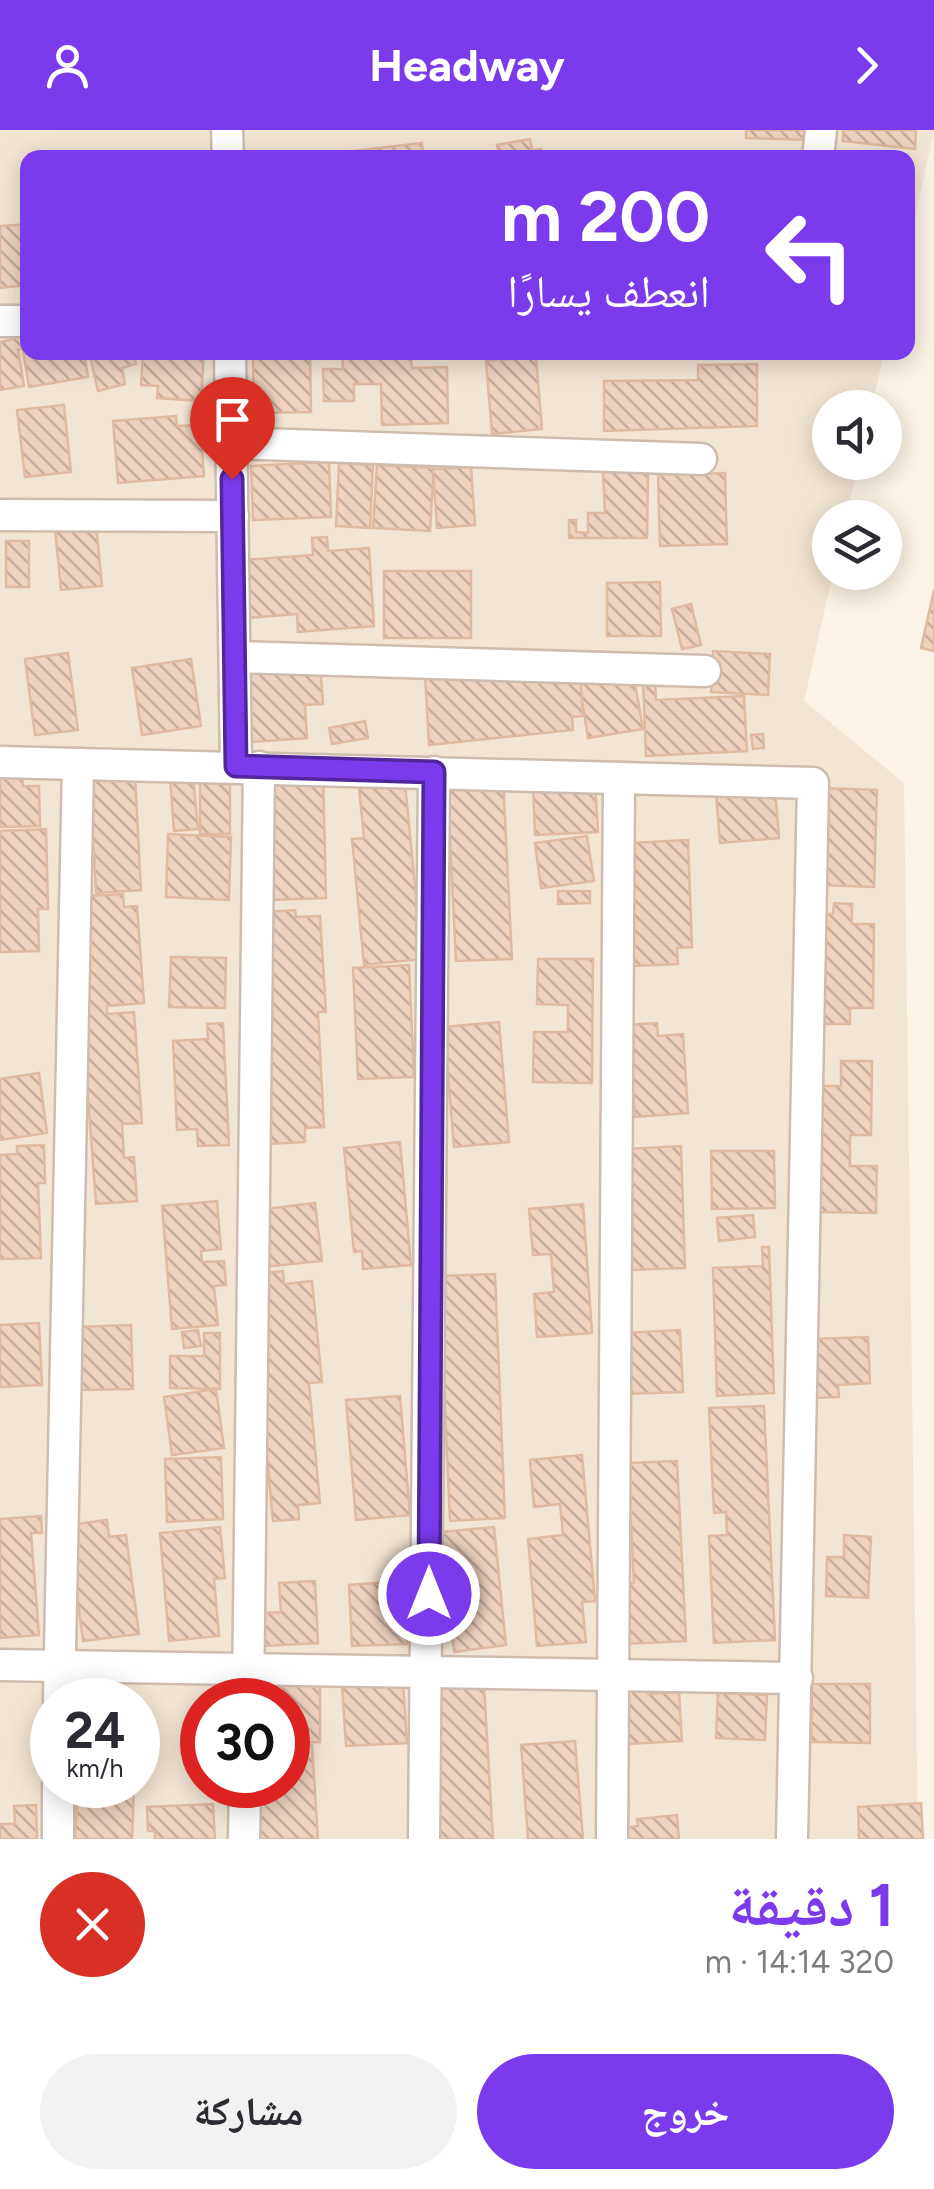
<!DOCTYPE html>
<html lang="ar">
<head>
<meta charset="utf-8">
<style>
  :root { --surface:#fff; --page:#f2f2f3; --text:#2b2b33; --muted:#7c7c81; --accent:#7c3aed }
  body { margin:0; font-family:Figtree,"Noto Naskh Arabic",sans-serif; background:var(--page); color:var(--text); direction:rtl; height:100vh; display:flex; flex-direction:column; font-size:38px; white-space:nowrap }
  * { box-sizing:border-box; margin:0 }
  p { font-size:32px; color:var(--muted) }
  .icon { flex:none; width:55px; height:55px; fill:none; stroke:currentColor; stroke-width:2; stroke-linecap:round; stroke-linejoin:round }
  .map { position:relative; height:1709px; overflow:hidden; direction:ltr }
  .drawer { display:flex; flex-direction:column; background:var(--surface); flex:1 }
  .drawer>* { flex:none }
  .guide { position:absolute; left:20px; top:20px; width:895px; height:210px; border-radius:20px; box-shadow:0 5px 25px #0003; direction:rtl; background:#7c3aed; color:#fff; overflow:hidden }
  .tools { position:absolute; left:812px; top:260px; display:grid; gap:20px }
  .tools a { display:grid; place-items:center; width:90px; height:90px; border-radius:50%; background:var(--surface); box-shadow:0 5px 25px #0003; font-size:50px }
  .speed { position:absolute; left:30px; top:1548px; display:flex; gap:20px; font-size:50px; font-weight:700; text-align:center }
  .speed>* { display:grid; place-content:center; width:130px; height:130px; border-radius:50%; background:var(--surface); box-shadow:0 5px 25px #0003; line-height:1 }
  .speed small { font-size:25px; font-weight:400 }
  .speed .limit { border:15px solid #d22; background:#fff; color:#111 }
  .pin { position:absolute; display:grid; place-items:center; width:85px; height:85px; color:#fff; margin:-102px -42px; border-radius:50% 50% 50% 0; rotate:-45deg; box-shadow:0 0 10px #0007 }
  .pin .icon { rotate:45deg }
  .me { position:absolute; width:110px; margin:-55px; rotate:0deg; stroke-linejoin:round; filter:drop-shadow(0 0 8px #0008) }
  .turn { display:flex; align-items:center; gap:35px; height:210px; padding:0 40px; font-size:45px }
  .turn .icon { width:130px; height:130px; stroke-width:2.5 }
  .turn b { display:block; font-size:70px; line-height:85px }
  .round { display:grid; place-items:center; flex:none; width:105px; height:105px; border-radius:52px; background:var(--page) }
  .headline { display:flex; align-items:center; justify-content:space-between; height:170px; padding:0 40px }
  h1 { font-size:60px; font-weight:700; line-height:75px; color:var(--accent) }
  .primary-button { display:flex; gap:20px; margin-top:auto; padding:20px 40px }
  .primary-button a { flex:1; height:115px; border-radius:60px; background:var(--accent); color:#fff; font-size:40px; font-weight:700; line-height:115px; text-align:center }
  .primary-button a+a { background:var(--page); color:var(--text) }
  header { display:flex; justify-content:space-between; align-items:center; height:130px; padding:0 40px; background:var(--accent); color:#fff; font-size:45px; font-weight:700 }
  .map>svg:first-child { display:block }
  .residential { fill:#f3e5d4; fill-rule:evenodd }
  .building { fill:url(#building-back-hatch); stroke:#e1b99f; stroke-width:2.5 }
  .lines { fill:none; stroke-linecap:round; stroke-linejoin:round }
  .minor-casing { stroke:#cebdaf; stroke-width:35 }
  .minor { stroke:#fff; stroke-width:30 }
  .route-casing { stroke:#51269a; stroke-width:25 }
  .route { stroke:#7c3aed; stroke-width:18 }
</style>
</head>
<body>
<header><svg class="icon" aria-label="forward" viewBox="0 0 24 24"><path d="M9 5l7 7-7 7"/></svg>Headway<svg class="icon" aria-label="person" viewBox="0 0 24 24"><circle cx="12" cy="8" r="4"/><path d="M4 21q1-7 8-7t8 7"/></svg></header>
<div class="map">
<svg width="934" height="1709" viewBox="0 0 934 1709">
  <defs>
    <pattern id="building-back-hatch" width="6" height="6" patternUnits="userSpaceOnUse" patternTransform="scale(2.5)"><rect width="6" height="6" fill="#efd2be"/><path d="M-1 5l2 2M0 0l6 6M5-1l2 2" fill="none" stroke="#c6ad9c"/></pattern>
  </defs>
  <rect width="100%" height="100%" fill="#fbf3e5"/>
  <!-- residential -->
  <path class="residential" d="M0,0H934L908,122V28H28V222L884,223L872,277L830,278V332L859,333L846,387L830,388L833,443L804,571L904,653L918,1709H0ZM52,1570H138V1655H52ZM202,1570H288V1655H202Z"/>
  <!-- building -->
  <g class="building">
    <path d="M746,0H809L808,10L746,8Z"/>
    <path d="M843,0H916L915,19L843,11Z"/>
    <path d="M530,9L532,20L541,19L543,28H500L497,15Z"/>
    <path d="M422,13L423,28H344V22Z"/>
    <path d="M28,94V155L0,158V96Z"/>
    <path d="M28,198V217L18,220L24,256L0,260V212L14,209L12,201Z"/>
    <path d="M28,213V222H84L88,247L29,257L22,214Z"/>
    <path d="M89,222H133L136,234L122,238L125,254L98,261Z"/>
    <path d="M143,222H204L201,271L157,268L158,256L141,255Z"/>
    <path d="M253,222H310L311,282L254,283Z"/>
    <path d="M342,223L411,224L412,238L447,237L448,293L382,295L381,254H354V271H324L323,239H343Z"/>
    <path d="M536,227L542,299L492,304L486,231Z"/>
    <path d="M757,234V296L604,301V251L698,250V235Z"/>
    <path d="M64,275L71,342L25,347L17,280Z"/>
    <path d="M176,286L177,296L200,295L204,346L118,353L113,291Z"/>
    <path d="M329,332L331,387L253,390L251,336Z"/>
    <path d="M339,333L373,335L370,398L336,396Z"/>
    <path d="M377,335L434,338L430,401L373,398Z"/>
    <path d="M471,337L475,395L437,398L433,339Z"/>
    <path d="M603,342H648L647,408H569V390H576V402L588,403V383H605Z"/>
    <path d="M725,343L727,414L660,416L658,345Z"/>
    <path d="M96,394L102,456L61,460L55,398Z"/>
    <path d="M327,407L328,421L369,418L374,496L298,502L297,484L246,488L242,430L313,425L312,408Z"/>
    <rect x="6" y="411" width="23" height="46"/>
    <rect x="384" y="441" width="87" height="67"/>
    <path d="M660,452L661,506H607V453Z"/>
    <path d="M934,460V521L921,518Z"/>
    <path d="M691,474L701,515L682,519L672,479Z"/>
    <path d="M713,521L770,524L768,565L711,562Z"/>
    <path d="M68,523L78,600L35,605L25,529Z"/>
    <path d="M191,529L201,596L142,605L132,538Z"/>
    <path d="M320,533L323,574L305,575L307,608L251,612L246,538Z"/>
    <path d="M578,544L634,548L643,599L588,608Z"/>
    <path d="M425,545H580L583,586L572,587L573,600L429,615Z"/>
    <path d="M655,550L656,570L744,566L747,621L646,626L643,551Z"/>
    <path d="M365,591L368,608L332,614L329,598Z"/>
    <path d="M763,604L764,618L753,619L751,605Z"/>
    <path d="M323,644L326,768L271,770L268,646Z"/>
    <path d="M22,645L23,656H39L40,696L0,697V646Z"/>
    <path d="M135,645L141,760L96,763L90,648Z"/>
    <path d="M193,645L198,699L174,701L170,647Z"/>
    <path d="M230,646V704H200V647Z"/>
    <path d="M503,648L512,829L456,831L447,651Z"/>
    <path d="M405,653L422,829L364,835L352,709L364,708L359,658Z"/>
    <path d="M595,653L598,702L535,705L533,656Z"/>
    <path d="M775,657L779,708L720,713L716,663Z"/>
    <path d="M821,658L877,660L874,757L817,755Z"/>
    <path d="M46,699L48,779H38L39,821L0,822V701Z"/>
    <path d="M168,704L231,707L229,770L166,767Z"/>
    <path d="M587,706L594,751L541,758L535,713Z"/>
    <path d="M688,710L692,817L677,818L678,834L634,836L630,713Z"/>
    <path d="M558,761H590V773L558,774Z"/>
    <path d="M123,764L124,777L137,776L144,873L107,876V884L134,882L142,993L122,994L124,1028L134,1027L137,1071L96,1074L73,767Z"/>
    <path d="M834,773L852,774V794H874L873,878H850V894H813L814,784H833Z"/>
    <path d="M295,780L296,787L320,786L326,882H318L324,997L305,998V1012L268,1014L261,885H272L267,782Z"/>
    <path d="M171,827L226,828L225,878L169,877Z"/>
    <path d="M538,829H593L592,953L533,952L534,902H568V875L537,874Z"/>
    <path d="M409,835L414,947L358,949L353,838Z"/>
    <path d="M499,892L509,1012L454,1017L444,897Z"/>
    <path d="M223,893L229,1015L198,1016L197,999L177,1000L173,911L208,909L207,894Z"/>
    <path d="M657,893L658,906L683,904L688,983L635,987L628,895Z"/>
    <path d="M841,931H872L871,1005H850V1036H877L876,1083L812,1082L814,956H841Z"/>
    <path d="M39,943L47,1003L0,1010V949Z"/>
    <path d="M400,1012L411,1135L363,1139L362,1121L354,1122L344,1018Z"/>
    <path d="M44,1015L45,1053H38L41,1128L0,1129V1025L17,1024V1016Z"/>
    <path d="M681,1016L685,1138L631,1140L627,1019Z"/>
    <path d="M711,1021H774L775,1078L712,1079Z"/>
    <path d="M217,1071L221,1119L201,1121L202,1132L224,1131L226,1155L214,1156L218,1195L172,1199L162,1076Z"/>
    <path d="M315,1073L322,1131L263,1137L256,1080Z"/>
    <path d="M583,1074L592,1203L537,1207L534,1164L554,1162L551,1124L533,1125L529,1079Z"/>
    <path d="M753,1085L755,1107L719,1111L717,1088Z"/>
    <path d="M762,1117H769L774,1263L717,1266L713,1138L763,1136Z"/>
    <path d="M283,1141L284,1154L312,1151L322,1252L309,1253L320,1373L298,1375L299,1389L273,1391L250,1144Z"/>
    <path d="M495,1144L505,1388L450,1391L439,1146Z"/>
    <path d="M39,1193L42,1255L0,1257V1195Z"/>
    <path d="M131,1195L133,1259L79,1260L78,1197Z"/>
    <path d="M198,1200L201,1216L184,1218L182,1202Z"/>
    <path d="M680,1200L683,1262L626,1264L623,1203Z"/>
    <path d="M204,1203H220V1259L170,1258V1226H204Z"/>
    <path d="M868,1207L870,1253L838,1255L839,1267L813,1268L810,1209Z"/>
    <path d="M216,1259L224,1318L172,1325L164,1267Z"/>
    <path d="M400,1266L410,1385L356,1390L346,1270Z"/>
    <path d="M764,1276L775,1510L714,1513L709,1406L727,1405L726,1382L714,1383L709,1278Z"/>
    <path d="M582,1325L595,1471L582,1472L586,1512L537,1516L528,1409L563,1405L560,1374L534,1377L530,1330Z"/>
    <path d="M221,1327L223,1389L167,1392L165,1329Z"/>
    <path d="M677,1331L686,1511L624,1514L621,1454L634,1453L628,1333Z"/>
    <path d="M41,1386L42,1403H31L39,1505L0,1508V1389Z"/>
    <path d="M107,1390L109,1407L126,1405L139,1504L83,1511L68,1395Z"/>
    <path d="M220,1397L225,1448L214,1449L219,1506L169,1511L160,1403Z"/>
    <path d="M494,1397L506,1515L454,1522L441,1402Z"/>
    <path d="M844,1405L871,1407L868,1468L826,1466L827,1427H844Z"/>
    <path d="M315,1451L318,1513L264,1516L263,1483L281,1482L279,1453Z"/>
    <path d="M403,1451L407,1514L352,1516L349,1455Z"/>
    <path d="M320,1550V1612L288,1613V1570H257V1551Z"/>
    <path d="M403,1552L407,1613L346,1616L342,1556Z"/>
    <path d="M812,1554H870V1613L811,1612Z"/>
    <path d="M484,1556L493,1709H436L427,1560Z"/>
    <path d="M648,1556L649,1564L679,1562L682,1611L628,1614L625,1557Z"/>
    <path d="M718,1563L767,1565L765,1610L716,1608Z"/>
    <path d="M575,1611L583,1709H528L521,1615Z"/>
    <path d="M312,1615L318,1709H259L256,1655H288V1617Z"/>
    <path d="M78,1655H134L132,1709H75Z"/>
    <path d="M921,1673L923,1709H859L858,1677Z"/>
    <path d="M213,1674L215,1709H155V1701H148L147,1677Z"/>
    <path d="M36,1675L37,1709H0V1694H15L14,1676Z"/>
    <path d="M677,1685L679,1709H623L622,1698L638,1696L637,1689Z"/>
  </g>
  <g class="lines">
    <!-- minor casing -->
    <g class="minor-casing">
      <g id="minor">
        <path d="M227,0L228,28"/>
        <path d="M818,28L821,0"/>
        <path d="M0,191H28"/>
        <path d="M230,222L236,637"/>
        <path d="M231,313L701,329"/>
        <path d="M0,385L233,386"/>
        <path d="M235,527L705,541"/>
        <path d="M0,632L813,653L792,1709"/>
        <path d="M0,1535L797,1548"/>
        <path d="M59,1570L78,634"/>
        <path d="M248,1570L259,637"/>
        <path d="M58,1709V1655"/>
        <path d="M244,1709L245,1655"/>
        <path d="M424,1709L434,642"/>
        <path d="M612,1709L619,648"/>
      </g>
    </g>
    <!-- minor -->
    <use href="#minor" class="minor"/>
  </g>
  <g class="lines">
    <!-- route casing -->
    <g class="route-casing">
      <path id="route" d="M232,349L236,636L434,642L429,1464"/>
    </g>
    <!-- route -->
    <use href="#route" class="route"/>
  </g>
</svg>
<div class="tools">
<a><svg class="icon" aria-label="sound" viewBox="0 0 24 24"><path d="M4 9h4l5-4v14l-5-4H4zM17 9q2 3 0 6"/></svg></a>
<a><svg class="icon" aria-label="layers" viewBox="0 0 24 24"><path d="M12 4l9 5-9 5-9-5zM3 14l9 5 9-5"/></svg></a>
</div>
<div class="speed"><div>24<small>km/h</small></div><div class="limit">30</div></div>
<div class="pin" style="left:232px;top:349px;background:#d93025"><svg class="icon" aria-label="arrive" viewBox="0 0 24 24"><path d="M6 21V4h12l-3 4 3 4H6"/></svg></div>
<svg class="me" style="left:429px;top:1464px" viewBox="-20 -20 40 40"><circle r="17" fill="#7c3aed" stroke="#fff" stroke-width="3"/><path d="M0-11L8 9 0 5-8 9z" fill="#fff"/></svg>
<div class="guide">
<div class="turn"><svg class="icon" aria-label="left" viewBox="0 0 24 24"><path d="M17 20v-9H6M10 6l-5 5 5 5"/></svg><div><b>200 m</b>انعطف يسارًا</div></div>
</div>
</div>
<section class="drawer">
<div class="headline"><div><h1>1 دقيقة</h1><p>320 m · 14:14</p></div><a class="round" style="background:#d93025;color:#fff"><svg class="icon" aria-label="close" viewBox="0 0 24 24"><path d="M6 6l12 12M18 6L6 18"/></svg></a></div>
<div class="primary-button"><a>خروج</a><a>مشاركة</a></div>
</section>
</body>
</html>
